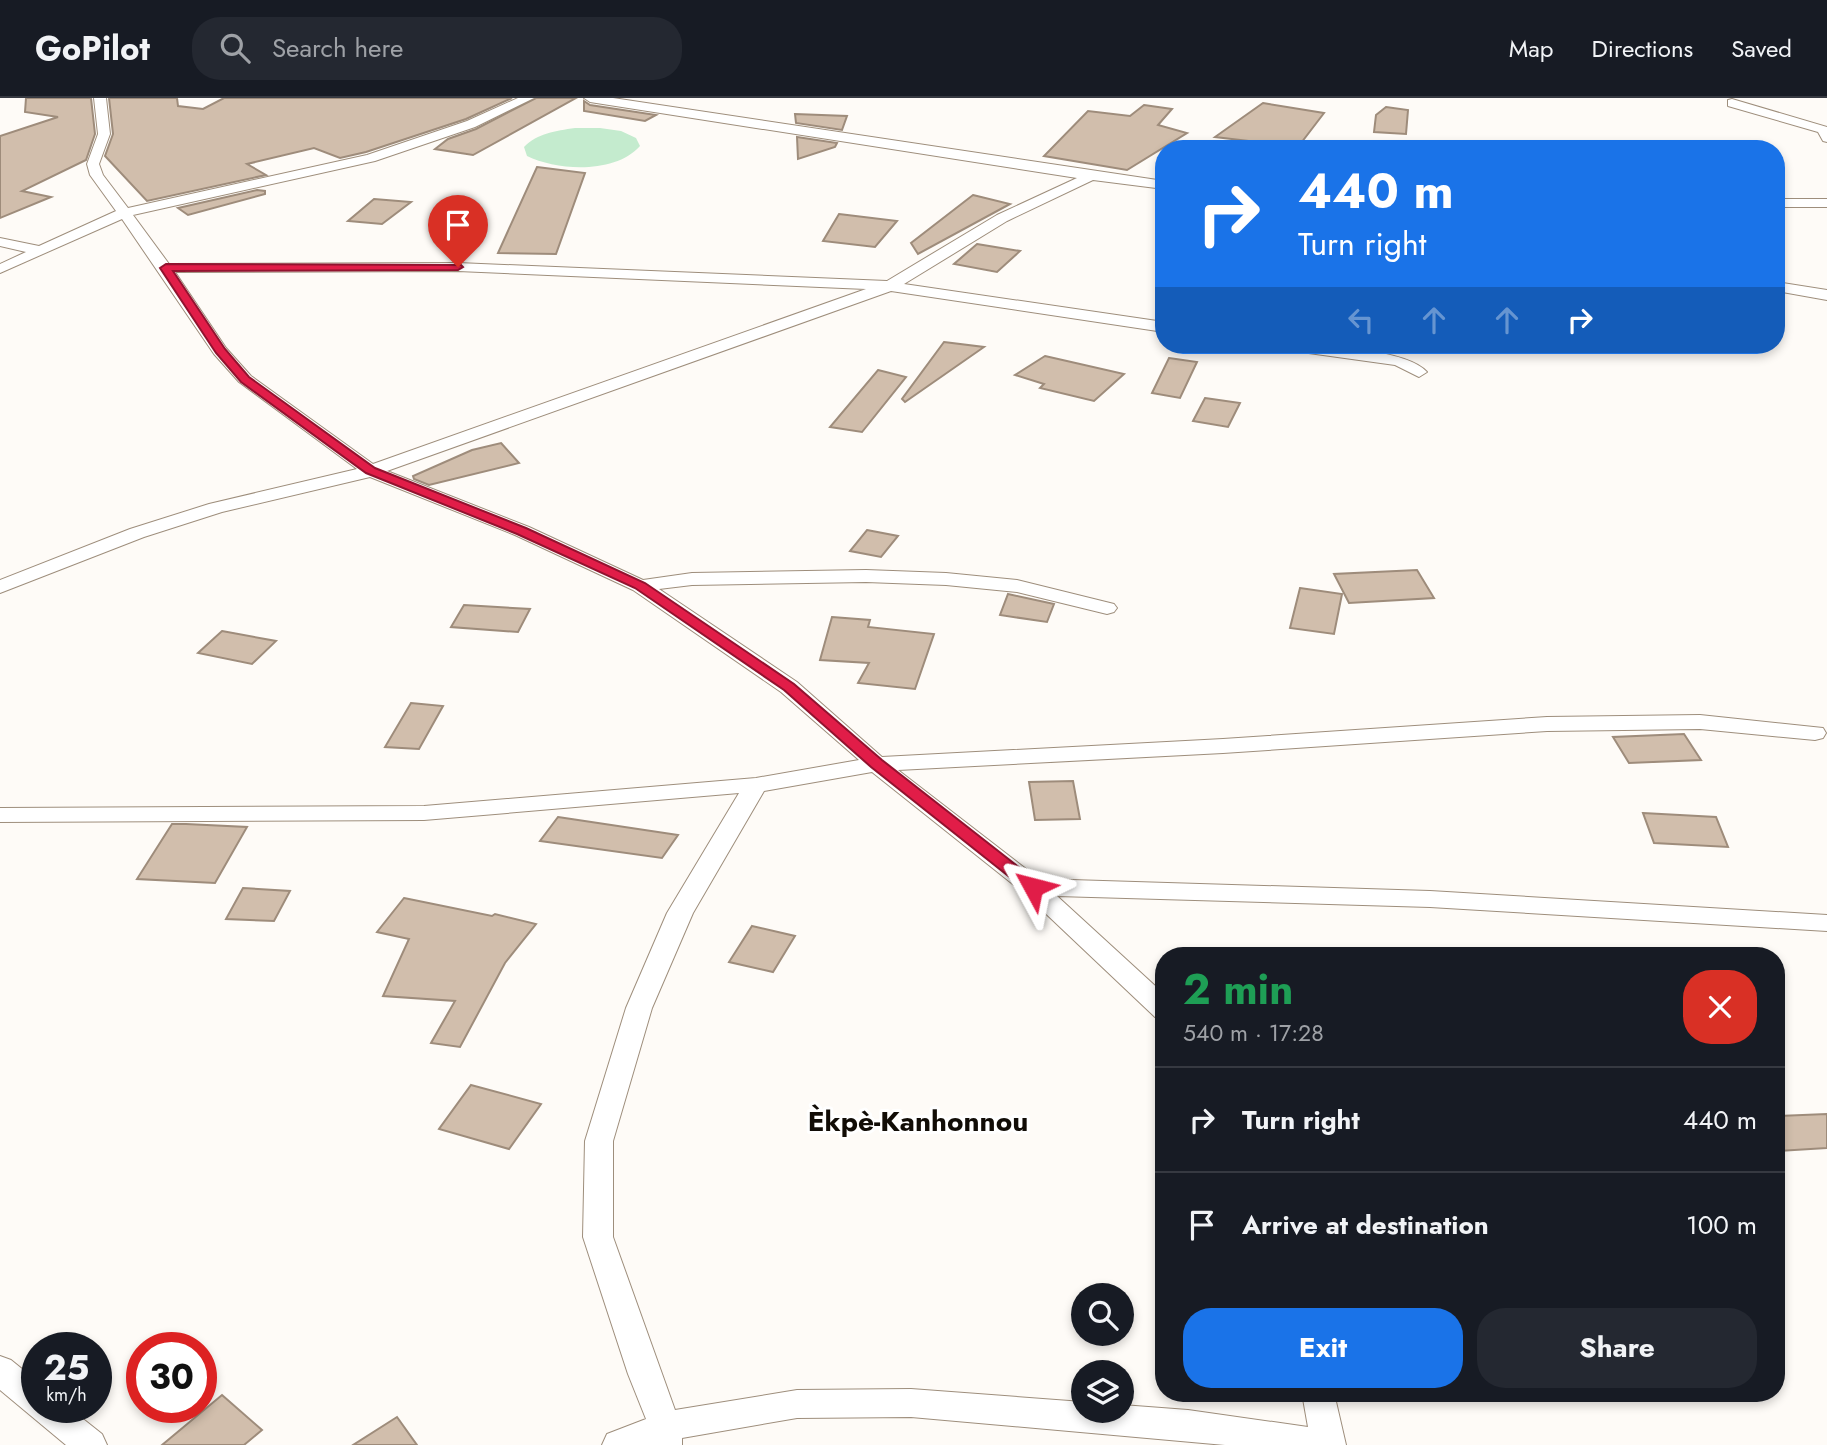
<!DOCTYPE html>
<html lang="en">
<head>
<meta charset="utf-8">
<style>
  :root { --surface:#171b24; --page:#242831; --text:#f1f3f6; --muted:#9ea1a6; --line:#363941; --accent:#1a73e8 }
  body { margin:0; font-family:Jost,sans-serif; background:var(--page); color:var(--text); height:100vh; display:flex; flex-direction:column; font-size:26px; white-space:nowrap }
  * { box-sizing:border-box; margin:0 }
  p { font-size:23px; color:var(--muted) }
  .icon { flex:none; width:38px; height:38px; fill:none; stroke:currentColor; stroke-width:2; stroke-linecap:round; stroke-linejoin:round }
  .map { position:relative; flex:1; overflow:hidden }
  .details { position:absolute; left:1155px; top:849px; width:630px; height:455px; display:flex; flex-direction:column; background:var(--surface); border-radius:28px; box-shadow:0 4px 10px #0003 }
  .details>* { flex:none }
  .hud { position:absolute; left:1155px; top:42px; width:630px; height:214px; border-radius:28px; box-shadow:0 4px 10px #0003; background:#1a73e8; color:#fff; overflow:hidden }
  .controls { position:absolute; left:1071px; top:1185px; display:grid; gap:14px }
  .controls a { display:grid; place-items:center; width:63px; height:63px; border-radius:50%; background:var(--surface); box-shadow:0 4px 10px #0003; font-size:35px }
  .speed { position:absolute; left:21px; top:1234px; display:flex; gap:14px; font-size:35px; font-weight:700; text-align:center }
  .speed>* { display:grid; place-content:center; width:91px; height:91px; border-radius:50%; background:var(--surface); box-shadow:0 4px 10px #0003; line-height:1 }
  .speed small { font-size:18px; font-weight:400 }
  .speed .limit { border:10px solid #d22; background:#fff; color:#111 }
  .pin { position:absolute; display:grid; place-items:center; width:60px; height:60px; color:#fff; margin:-72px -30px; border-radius:50% 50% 50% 0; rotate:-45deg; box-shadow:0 0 7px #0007 }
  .pin .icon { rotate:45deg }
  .me { position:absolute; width:77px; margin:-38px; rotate:308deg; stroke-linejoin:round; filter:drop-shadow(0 0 5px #0008) }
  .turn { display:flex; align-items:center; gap:24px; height:147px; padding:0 28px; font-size:32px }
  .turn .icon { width:91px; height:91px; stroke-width:2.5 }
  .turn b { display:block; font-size:49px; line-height:60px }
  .lanes { display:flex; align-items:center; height:66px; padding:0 28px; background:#0003; justify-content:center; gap:35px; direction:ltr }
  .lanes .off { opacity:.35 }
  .round { display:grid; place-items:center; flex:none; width:74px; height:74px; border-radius:28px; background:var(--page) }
  .head { display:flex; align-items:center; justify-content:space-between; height:119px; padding:0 28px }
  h1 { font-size:42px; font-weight:700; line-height:52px; color:#1e9e55 }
  .button { display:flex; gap:14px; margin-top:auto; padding:14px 28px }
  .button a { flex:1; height:80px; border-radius:28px; background:var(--accent); color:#fff; font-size:28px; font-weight:700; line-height:80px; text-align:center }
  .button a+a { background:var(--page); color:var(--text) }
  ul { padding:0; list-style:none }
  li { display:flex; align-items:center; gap:21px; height:105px; padding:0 28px; border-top:2px solid var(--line) }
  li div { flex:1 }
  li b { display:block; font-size:26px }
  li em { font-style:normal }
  header { display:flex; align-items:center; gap:42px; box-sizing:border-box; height:98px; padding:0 35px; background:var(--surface); border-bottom:2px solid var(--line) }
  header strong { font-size:33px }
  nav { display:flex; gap:38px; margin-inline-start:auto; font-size:24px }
  .search { width:490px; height:63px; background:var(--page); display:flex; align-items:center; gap:18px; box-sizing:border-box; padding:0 24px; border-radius:28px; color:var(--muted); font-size:26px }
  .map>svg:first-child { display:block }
  .green { fill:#c4ebce }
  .building { fill:#d1beac; stroke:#9e8c7b; stroke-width:2 }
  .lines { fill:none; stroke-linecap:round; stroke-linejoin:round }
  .street-casing { stroke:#9e8e7c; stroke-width:2 }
  .street { fill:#fff; fill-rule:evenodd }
  .route { fill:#e11d48; stroke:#92132f; stroke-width:2 }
  .labels { text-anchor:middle; stroke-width:6; stroke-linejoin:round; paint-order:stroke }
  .near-quarter-label { font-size:28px; font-weight:bold; fill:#110c06; stroke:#fff }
</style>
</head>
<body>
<header>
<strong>GoPilot</strong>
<div class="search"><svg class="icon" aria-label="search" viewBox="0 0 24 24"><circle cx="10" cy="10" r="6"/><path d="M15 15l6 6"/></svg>Search here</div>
<nav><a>Map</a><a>Directions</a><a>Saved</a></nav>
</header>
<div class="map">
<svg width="1827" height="1347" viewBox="0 0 1827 1347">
  <rect width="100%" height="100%" fill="#fefbf7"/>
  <!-- green -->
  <path class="green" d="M575,30H600L621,33L636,40L640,48C615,76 558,73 527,58L524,49C538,35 555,33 575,30Z"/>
  <!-- building -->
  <g class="building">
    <path d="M26,0H91L95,36L86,62L22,93L51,99L0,120V38L58,19L25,14Z"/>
    <path d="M109,0H177L178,8L203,11L224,0H512L466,21L366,54L340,60L314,50L247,66L266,77L147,103L105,58L113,36Z"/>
    <path d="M536,0H576L473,57L435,51L448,41L476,31Z"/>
    <path d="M584,3L590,7L656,17L645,23L584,13Z"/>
    <path d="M1263,5L1324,15L1298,49L1215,39Z"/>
    <path d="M1144,7L1172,11L1158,27L1187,35L1127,72L1044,58L1088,13L1130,18Z"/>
    <path d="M1386,9L1408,12L1406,36L1374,34L1376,17Z"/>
    <path d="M795,16L847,18L842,32L796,25Z"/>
    <path d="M797,39L837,45L835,49L798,61Z"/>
    <path d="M537,69L585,75L556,156L498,155Z"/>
    <path d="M257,92L265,93V96L188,117L178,110Z"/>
    <path d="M973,97L1010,106L918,156L911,145Z"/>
    <path d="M374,101L411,104L382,126L348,123Z"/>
    <path d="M839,116L897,123L875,149L823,143Z"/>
    <path d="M977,146L1020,153L997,174L954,166Z"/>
    <path d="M944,244L984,249L905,304L902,301Z"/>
    <path d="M1045,258L1124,276L1094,303L1040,290L1044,286L1015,277Z"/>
    <path d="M1169,260L1197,264L1180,300L1152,295Z"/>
    <path d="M878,272L906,279L862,334L830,329Z"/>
    <path d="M1205,300L1240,305L1228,329L1193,323Z"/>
    <path d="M501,345L519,365L429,387L414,381L413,378L472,352Z"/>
    <path d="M867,432L898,438L881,459L850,453Z"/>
    <path d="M1417,472L1434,500L1349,505L1334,476Z"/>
    <path d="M1300,490L1342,496L1334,536L1290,530Z"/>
    <path d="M1008,496L1054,506L1047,524L1000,517Z"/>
    <path d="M464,507L530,511L518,534L451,529Z"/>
    <path d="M832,519L870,522L868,529L934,536L915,591L858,585L869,565L820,562Z"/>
    <path d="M222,533L276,543L252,566L198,555Z"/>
    <path d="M411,605L443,608L419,651L385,649Z"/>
    <path d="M1684,636L1701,662L1629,665L1613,639Z"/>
    <path d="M1073,683L1080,721L1035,722L1029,684Z"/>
    <path d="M1643,715L1716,719L1728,749L1654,745Z"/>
    <path d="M558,719L678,737L662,760L540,743Z"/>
    <path d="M172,726H186L247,729L215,785L137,781Z"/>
    <path d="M243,790L290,793L274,823L226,821Z"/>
    <path d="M404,800L492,818L495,816L536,826L505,865L460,949L431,945L455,903L383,898L409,841L377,834Z"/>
    <path d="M752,828L795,838L773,874L729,864Z"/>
    <path d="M471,987L541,1006L509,1051L439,1031Z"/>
    <path d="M1827,1016V1050L1776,1053V1018Z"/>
    <path d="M222,1297L262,1332L244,1347H162Z"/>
    <path d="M397,1319L417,1347H353Z"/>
  </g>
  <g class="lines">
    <!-- street casing -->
    <g class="street-casing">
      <g id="street">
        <path d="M94,0H106L110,36L99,66L103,77L128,110L367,57L467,23L518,0H534L475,29L375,63L133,117L169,166L458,165L887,183L997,117L1077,80L590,4L584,0H613L1164,83V91L1093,82L1007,123L904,186L1164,224V234L891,193L387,373L529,429L643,482L692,475L866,472L946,475L1017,482L1114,506L1117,510L1114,514L1107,516L1017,494L946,487L866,484L692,487L659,491L797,584L882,659L1223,641L1547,619L1700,617L1823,630L1826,635L1823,640L1815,642L1700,631L1547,633L1223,655L898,672L1039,781L1430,793L1827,817V833L1430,809L1057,798L1164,896V921L1155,919L1024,795L872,674L764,693L693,815L652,910L613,1043V1139L675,1312L797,1292L911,1291L1083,1304V1312H1122V1307L1188,1312L1308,1329L1302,1295H1334L1346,1347H1225L911,1319L797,1320L682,1340V1347H602L607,1336L646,1321L628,1276L583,1139L585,1043L626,910L667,815L739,695L424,722L0,724V710L424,708L756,680L859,662L781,594L633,492L515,437L370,379L222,414L144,439L0,495V482L130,431L209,406L357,371L239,284L214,256L122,121L0,175V166L26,154L0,148V140L39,148L116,113L90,77L87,66L98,36ZM458,173L866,191L373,366L251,278L226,250L175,174Z"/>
        <path d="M1732,1L1827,29V44L1823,43L1818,34L1728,8V2Z"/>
        <rect x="1776" y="101" width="51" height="8"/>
        <path d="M1776,184L1827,192V202L1776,193Z"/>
        <path d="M1279,247C1311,246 1406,250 1427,274L1419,279L1395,267L1287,252Z"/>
        <path d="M0,1258L11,1262L37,1283V1309H68L102,1336L107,1347H66L0,1292Z"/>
      </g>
    </g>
    <!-- street -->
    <use href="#street" class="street"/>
  </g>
  <!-- route -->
  <path class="route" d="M166,166L461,167L463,169L458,172L173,173L225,251L249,279L375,370L526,430L645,485L794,586L882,662L1039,785L1041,789L1039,793H1027L871,669L784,592L635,490L517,436L366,375L241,284L216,255L160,170Z"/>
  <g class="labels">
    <!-- near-quarter labels -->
    <g class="near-quarter-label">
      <text x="918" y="1033">Èkpè-Kanhonnou</text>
    </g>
  </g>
</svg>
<div class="controls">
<a><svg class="icon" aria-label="search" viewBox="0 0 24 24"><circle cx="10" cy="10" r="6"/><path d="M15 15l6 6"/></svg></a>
<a><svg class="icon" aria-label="layers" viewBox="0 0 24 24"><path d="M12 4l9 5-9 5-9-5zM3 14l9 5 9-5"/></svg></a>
</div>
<div class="speed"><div>25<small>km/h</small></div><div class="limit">30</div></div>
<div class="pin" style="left:458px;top:169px;background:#d93025"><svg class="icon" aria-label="arrive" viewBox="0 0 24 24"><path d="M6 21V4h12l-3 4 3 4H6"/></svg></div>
<svg class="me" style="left:1033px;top:789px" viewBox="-20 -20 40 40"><path d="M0-17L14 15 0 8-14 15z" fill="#e11d48" stroke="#fff" stroke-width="4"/></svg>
<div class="hud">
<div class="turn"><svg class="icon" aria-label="right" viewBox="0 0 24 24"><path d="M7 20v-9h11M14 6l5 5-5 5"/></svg><div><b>440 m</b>Turn right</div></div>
<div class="lanes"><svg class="icon off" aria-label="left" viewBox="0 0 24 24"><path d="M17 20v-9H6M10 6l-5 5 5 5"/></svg><svg class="icon off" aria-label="ahead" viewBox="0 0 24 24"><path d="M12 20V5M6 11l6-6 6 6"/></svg><svg class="icon off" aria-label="ahead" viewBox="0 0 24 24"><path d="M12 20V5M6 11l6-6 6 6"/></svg><svg class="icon" aria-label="right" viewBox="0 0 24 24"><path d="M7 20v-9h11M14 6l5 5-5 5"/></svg></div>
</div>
<section class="details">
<div class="head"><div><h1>2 min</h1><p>540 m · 17:28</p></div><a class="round" style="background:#d93025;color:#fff"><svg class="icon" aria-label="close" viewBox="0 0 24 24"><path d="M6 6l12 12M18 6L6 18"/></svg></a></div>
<ul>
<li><svg class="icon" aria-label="right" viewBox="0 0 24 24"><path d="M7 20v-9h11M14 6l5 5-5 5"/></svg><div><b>Turn right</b></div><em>440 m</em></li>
<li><svg class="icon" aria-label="arrive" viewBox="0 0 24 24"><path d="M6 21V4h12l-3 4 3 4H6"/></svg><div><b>Arrive at destination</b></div><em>100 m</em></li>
</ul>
<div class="button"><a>Exit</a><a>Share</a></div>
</section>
</div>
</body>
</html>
